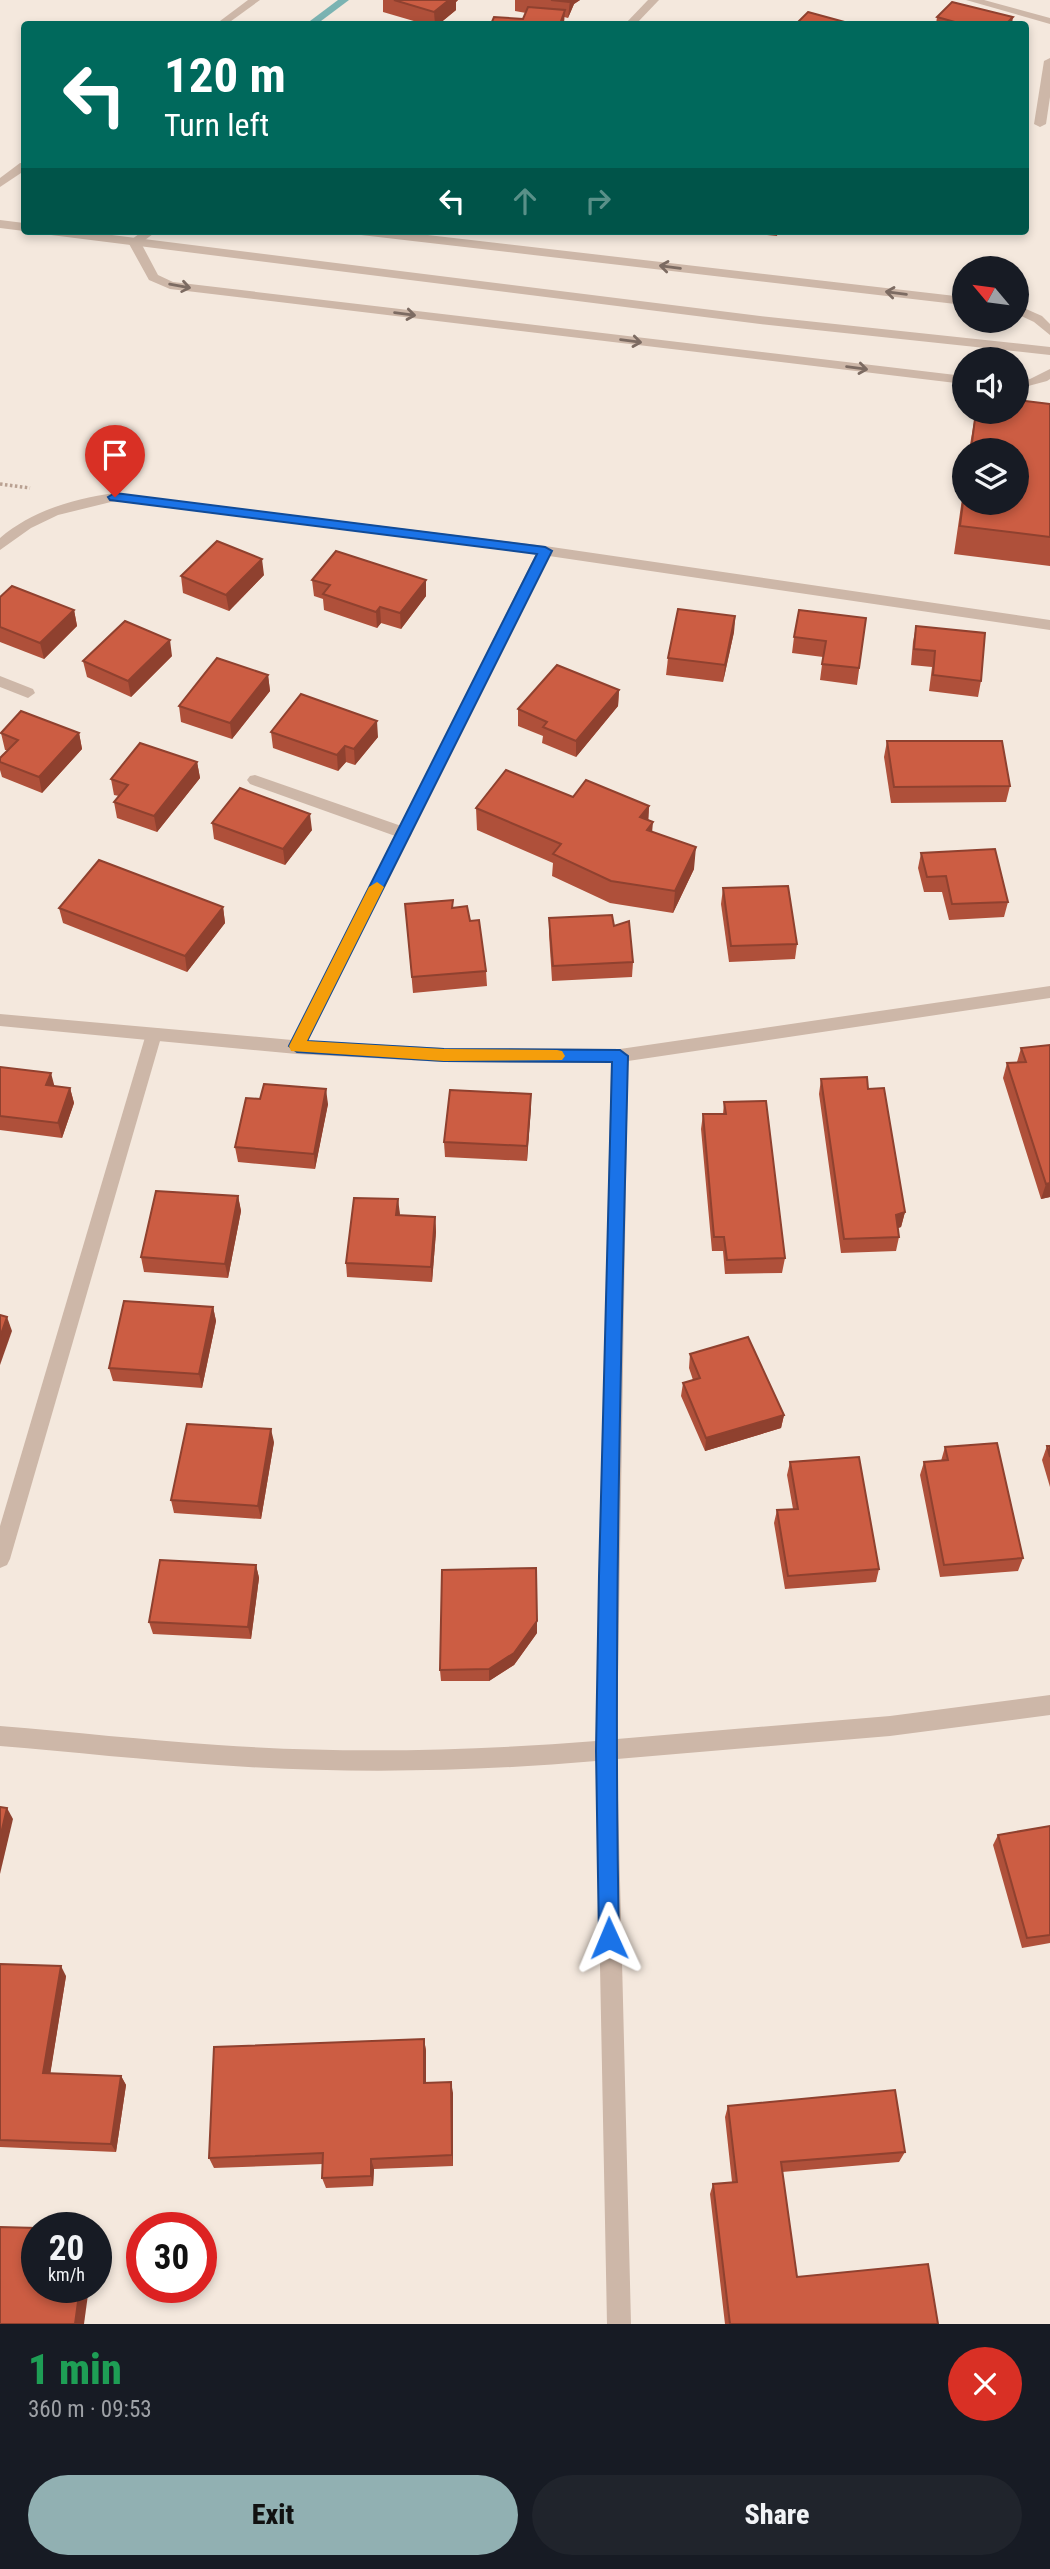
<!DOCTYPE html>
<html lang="en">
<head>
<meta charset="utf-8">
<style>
  :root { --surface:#171b24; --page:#20242c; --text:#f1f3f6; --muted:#9ea1a6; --accent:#91b0b2 }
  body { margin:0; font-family:"Roboto Condensed",sans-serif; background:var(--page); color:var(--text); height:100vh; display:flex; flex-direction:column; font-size:26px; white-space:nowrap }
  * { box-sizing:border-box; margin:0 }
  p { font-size:23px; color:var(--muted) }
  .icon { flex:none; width:38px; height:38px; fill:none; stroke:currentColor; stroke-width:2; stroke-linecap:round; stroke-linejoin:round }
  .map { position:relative; height:2324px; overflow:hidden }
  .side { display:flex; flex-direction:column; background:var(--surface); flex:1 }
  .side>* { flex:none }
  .top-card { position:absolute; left:21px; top:21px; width:1008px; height:214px; border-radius:7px; box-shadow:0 4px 10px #0003; background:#00695c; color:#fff; overflow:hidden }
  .needle { width:46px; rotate:299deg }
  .controls { position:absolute; left:952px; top:256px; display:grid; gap:14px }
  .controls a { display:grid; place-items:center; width:77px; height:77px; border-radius:50%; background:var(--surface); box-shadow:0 4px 10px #0003; font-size:35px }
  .speed { position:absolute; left:21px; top:2212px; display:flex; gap:14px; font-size:35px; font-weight:700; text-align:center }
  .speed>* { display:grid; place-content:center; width:91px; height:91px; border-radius:50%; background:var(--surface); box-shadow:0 4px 10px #0003; line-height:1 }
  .speed small { font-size:18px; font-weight:400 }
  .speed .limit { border:10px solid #d22; background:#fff; color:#111 }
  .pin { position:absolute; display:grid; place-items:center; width:60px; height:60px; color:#fff; margin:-72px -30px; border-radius:50% 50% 50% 0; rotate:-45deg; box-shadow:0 0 7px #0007 }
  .pin .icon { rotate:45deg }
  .me { position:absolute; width:77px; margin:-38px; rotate:359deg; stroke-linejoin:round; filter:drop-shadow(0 0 5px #0008) }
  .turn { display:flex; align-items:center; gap:24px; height:147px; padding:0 28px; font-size:32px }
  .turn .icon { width:91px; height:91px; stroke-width:2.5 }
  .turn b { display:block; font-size:49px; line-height:60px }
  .lanes { display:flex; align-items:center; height:66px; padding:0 28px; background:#0003; justify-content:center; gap:35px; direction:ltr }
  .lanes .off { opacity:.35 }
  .round { display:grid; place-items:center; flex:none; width:74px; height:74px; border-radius:37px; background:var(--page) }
  .headline { display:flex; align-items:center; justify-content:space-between; height:119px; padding:0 28px }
  h1 { font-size:42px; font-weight:800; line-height:52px; color:#1e9e55 }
  .button { display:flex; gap:14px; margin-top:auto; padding:14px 28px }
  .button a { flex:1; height:80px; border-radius:42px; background:var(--accent); color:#111; font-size:28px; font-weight:800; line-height:80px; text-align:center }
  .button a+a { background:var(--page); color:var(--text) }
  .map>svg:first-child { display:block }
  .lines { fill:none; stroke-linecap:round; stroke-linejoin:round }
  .stream { fill:#7bb3b2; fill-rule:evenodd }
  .path { stroke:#b9a192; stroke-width:3.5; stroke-dasharray:2.5 2.5; stroke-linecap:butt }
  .service { fill:#cdb7a8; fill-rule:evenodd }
  .minor { fill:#cdb7a8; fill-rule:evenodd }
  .tertiary { fill:#cdb7a8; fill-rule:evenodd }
  .wall { fill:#af503a }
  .shaded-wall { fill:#8f412f }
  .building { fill:#cc5d43; stroke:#8f412f; stroke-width:2 }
  .oneway { stroke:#7c6b62 }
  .route { fill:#1a73e8; stroke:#114b97; stroke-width:2 }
  .slow { fill:#f59e0b }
</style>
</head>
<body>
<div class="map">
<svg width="1050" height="2324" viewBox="0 0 1050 2324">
  <rect width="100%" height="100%" fill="#f4e8dd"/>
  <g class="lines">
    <!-- stream -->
    <path class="stream" d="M338,0H349L317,24H306Z"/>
    <!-- path -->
    <path class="path" d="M0,484L30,488"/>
    <!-- service -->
    <g class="service">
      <path d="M966,0H984L1050,18V24Z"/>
      <path d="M143,231H157L141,243L158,275L173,282L964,376V384L170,289L149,280L128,242Z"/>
      <path d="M355,231H393L964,297V305L361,235Z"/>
      <path d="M1017,305L1042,316L1050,324V335L1034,322L1017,314Z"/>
      <path d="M1050,369V379L1047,381L1017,389V381L1030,379Z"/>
      <path d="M0,676L33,689L35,693L28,698L0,687Z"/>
      <path d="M255,775L410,829L412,833L410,837H398L250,784L247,780L250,776Z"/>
      <path d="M154,1028L160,1029L162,1034L10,1559L7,1565L0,1568V1526L146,1034L148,1029Z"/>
    </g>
    <!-- minor -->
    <g class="minor">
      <path d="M648,0H659L636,24H625Z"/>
      <path d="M1050,58V97L1046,124L1040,127L1034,124L1044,61Z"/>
      <path d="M115,493L545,546L1050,620V630L549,556L308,1041L444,1048L620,1049L1050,986V998L628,1061L617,1739L890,1716L1050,1695V1715L890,1736L617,1759L631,2324H607L596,1761C470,1772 343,1774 218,1765C145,1760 73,1752 0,1746V1726C73,1732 145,1740 218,1745C343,1754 470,1751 596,1741L611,1063L444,1062L297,1054L0,1026V1014L292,1040L536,554L115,501L58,515L31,528L0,550V538C33,510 73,499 115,493Z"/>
    </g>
    <!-- tertiary -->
    <g class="tertiary">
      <path d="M248,0H260L227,24H216Z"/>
      <path d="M20,163H24V171L0,187V178Z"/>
      <path d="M0,220L24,223V231L0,228Z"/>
      <path d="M45,231H80L760,316L1050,347V355L760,324L51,235Z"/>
    </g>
  </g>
  <!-- wall -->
  <g class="wall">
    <path d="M383,0H458L456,2V10L439,24H424L383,12Z"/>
    <path d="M515,0H580L574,4L568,18L564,17V24H491L523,19L526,13L515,11Z"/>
    <path d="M937,17L1012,24H936Z"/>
    <path d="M728,231H778L777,236Z"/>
    <path d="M1050,404V566L954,554L964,485V502L1017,450H969L976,411H1017Z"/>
    <path d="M264,575L229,611L183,593L181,576Z"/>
    <path d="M312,580H426V596L401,629L381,623L377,628L324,610L323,599L314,596Z"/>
    <path d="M0,597L74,610L77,626L44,659L0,642Z"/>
    <path d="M735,616L734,632L723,682L666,675L668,658Z"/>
    <path d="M866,618L857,685L820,680L823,657L792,653L794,637Z"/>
    <path d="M916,626L981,681L978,697L929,691L932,667L911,665L913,642Z"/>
    <path d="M172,656L131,697L87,677L83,661Z"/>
    <path d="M268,675L270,691L232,739L181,722L179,706Z"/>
    <path d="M619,690L618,706L576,757L542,743L543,736L518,726V709Z"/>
    <path d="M271,732L378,737L355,765L346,762L338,771L273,748Z"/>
    <path d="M1,733H79L82,749L42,793L2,777L0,770V758L8,750H5Z"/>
    <path d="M887,741L1010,786L1006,802L891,803L884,757Z"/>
    <path d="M197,762L200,778L157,832L117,818L114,802L119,796L114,795L111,779Z"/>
    <path d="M573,797L649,806L648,820L652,831L694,869L673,913L610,903L552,876L553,863L477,830L476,808Z"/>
    <path d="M212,823L312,830L285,865L214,839Z"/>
    <path d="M921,853L1008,902L1004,917L949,920L942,892H924L918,868Z"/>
    <path d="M723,888L797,944L795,959L729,962L721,904Z"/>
    <path d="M453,900V907L470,921L486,971L487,986L413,993L405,904Z"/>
    <path d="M223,907L225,923L187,972L63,923L59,908Z"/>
    <path d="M549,918L614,926L633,962L632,977L552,981L549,934Z"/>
    <path d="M1050,1045V1197L1041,1199L1003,1078L1007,1063L1017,1062L1021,1048Z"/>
    <path d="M0,1067L55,1086L70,1088L74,1103L62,1138L0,1130Z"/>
    <path d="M821,1079L868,1089L905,1212L901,1227L898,1228L899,1237L896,1251L841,1253L819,1094Z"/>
    <path d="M531,1094L527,1161L445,1157L444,1142Z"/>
    <path d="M260,1099L328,1104L315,1169L238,1162L235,1147Z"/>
    <path d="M724,1102L785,1258L782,1273L725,1274L723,1251H712L701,1129L703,1114H723Z"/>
    <path d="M238,1196L241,1211L228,1278L144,1272L141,1257Z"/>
    <path d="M399,1215L435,1217L436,1232L432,1282L347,1277L346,1263Z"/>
    <path d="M213,1307L216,1321L202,1388L113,1381L109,1368Z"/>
    <path d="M690,1354L784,1415L781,1428L705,1451L681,1396L683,1383L693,1380L689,1368Z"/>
    <path d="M274,1442L261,1519L174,1513L171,1500Z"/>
    <path d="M1047,1446H1050V1487L1042,1460Z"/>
    <path d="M945,1447L1023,1558L1018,1571L940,1577L920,1475L924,1462L941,1461Z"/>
    <path d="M790,1462L879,1569L876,1582L785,1589L774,1523L777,1510L793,1509L787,1475Z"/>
    <path d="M256,1565L259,1578L251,1639L153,1634L149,1622Z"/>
    <path d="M537,1633L514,1665L489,1681H441L440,1670Z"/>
    <path d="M1050,1826V1943L1022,1948L993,1845L998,1835Z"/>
    <path d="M0,1964L66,1976L50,2074L121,2076L126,2085L116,2152L0,2147Z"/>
    <path d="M424,2039L426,2051V2083L453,2093V2166L374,2169L373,2186L326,2188L322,2178L323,2164L214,2168L209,2158Z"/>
    <path d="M728,2106L905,2152L899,2162L782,2172L797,2277L938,2324H725L710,2194L713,2184L732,2182L725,2117Z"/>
  </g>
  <!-- shaded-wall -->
  <g class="shaded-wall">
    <path d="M448,0H458L456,2V10L439,24H435L434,12Z"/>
    <path d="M570,0H580L574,4L568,18Z"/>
    <path d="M565,10L564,24H560Z"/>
    <path d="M1013,17L1012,24H1006Z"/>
    <path d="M262,559L264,575L229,611L226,595Z"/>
    <path d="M426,580V596L401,629L400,613Z"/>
    <path d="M380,607L381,623L377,628L376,612Z"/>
    <path d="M74,610L77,626L44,659L40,643Z"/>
    <path d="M735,616L734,632L723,682L725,665Z"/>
    <path d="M170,640L172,656L131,697L128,681Z"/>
    <path d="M268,675L270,691L232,739L230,723Z"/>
    <path d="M619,690L618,706L576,757V741Z"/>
    <path d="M377,721L378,737L355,765L354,749Z"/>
    <path d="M79,733L82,749L42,793L39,777Z"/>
    <path d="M345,746L346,762L338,771L337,755Z"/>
    <path d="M197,762L200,778L157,832L154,816Z"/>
    <path d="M649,806L648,828L640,817Z"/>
    <path d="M310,814L312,830L285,865L283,849Z"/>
    <path d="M653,822L651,844L647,830Z"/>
    <path d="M696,847L694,869L673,913L675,891Z"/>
    <path d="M223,907L225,923L187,972L185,956Z"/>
    <path d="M51,1073L55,1088L46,1085Z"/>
    <path d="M70,1088L74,1103L62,1138L58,1123Z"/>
    <path d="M326,1089L328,1104L315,1169L314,1154Z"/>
    <path d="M531,1094V1109L527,1161V1146Z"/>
    <path d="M1050,1183V1197L1041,1199L1046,1184Z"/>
    <path d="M238,1196L241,1211L228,1278L225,1264Z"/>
    <path d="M398,1199L400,1214L397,1229L396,1215Z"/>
    <path d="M905,1212L901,1227L892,1230L896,1215Z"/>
    <path d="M435,1217L436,1232L432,1282L431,1267Z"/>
    <path d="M213,1307L216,1321L202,1388L199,1374Z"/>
    <path d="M7,1317L12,1331L0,1365V1337Z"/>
    <path d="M784,1415L781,1428L705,1451L706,1438Z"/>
    <path d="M271,1429L274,1442L261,1519L258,1506Z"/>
    <path d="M256,1565L259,1578L251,1639L248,1627Z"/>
    <path d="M537,1621V1633L514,1665L489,1681V1669Z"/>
    <path d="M7,1808L13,1819L0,1874V1838Z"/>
    <path d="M61,1966L66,1976L49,2082L43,2073Z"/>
    <path d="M424,2039L426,2051V2095L424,2083Z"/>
    <path d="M121,2076L126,2085L116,2152L111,2144Z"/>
    <path d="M451,2082L453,2093V2166L452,2155Z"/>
    <path d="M371,2159L374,2169L373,2186L371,2176Z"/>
    <path d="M80,2287H89L84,2324H75Z"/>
  </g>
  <!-- building -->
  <g class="building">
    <path d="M394,0H449L434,12Z"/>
    <path d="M551,0H570L569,2Z"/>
    <path d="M952,2L1013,17L1006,24H962L937,17Z"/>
    <path d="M528,7L565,10L560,24H491L494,17L523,19Z"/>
    <path d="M808,12L852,24H796Z"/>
    <path d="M1017,400L1050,404V537L960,526L964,494V502H1017V450H971L976,411H1017Z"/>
    <path d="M217,541L262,559L226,595L181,576Z"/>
    <path d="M336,551L426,580L400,613L380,607L376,612L323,594L330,585L312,580Z"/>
    <path d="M12,586L74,610L40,643L0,627V597Z"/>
    <path d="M678,609L735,616L725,665L668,658Z"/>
    <path d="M799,610L866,618L859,668L822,664L826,641L794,637Z"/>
    <path d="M125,621L170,640L128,681L83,661Z"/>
    <path d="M916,626L985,633L981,681L933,675L935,651L914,649Z"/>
    <path d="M217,658L268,675L230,723L179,706Z"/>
    <path d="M557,665L619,690L576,741L543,727L547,722L518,709Z"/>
    <path d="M301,694L377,721L354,749L345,746L337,755L271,732Z"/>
    <path d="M21,711L79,733L39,777L0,762V758L18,740L1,733Z"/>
    <path d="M887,741H1002L1010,786L894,787Z"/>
    <path d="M140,743L197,762L154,816L114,802L128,785L111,779Z"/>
    <path d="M506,770L573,797L586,780L649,806L640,817L653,822L647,830L696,847L675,891L611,881L553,854L561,844L476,808Z"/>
    <path d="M240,788L310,814L283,849L212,823Z"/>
    <path d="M995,849L1008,902L952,904L946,876L927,877L921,853Z"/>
    <path d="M99,860L223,907L185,956L59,908Z"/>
    <path d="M788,886L797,944L731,946L723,888Z"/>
    <path d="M453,900L452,908L467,906L470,921L479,920L486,971L412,977L405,904Z"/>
    <path d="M612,915L614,926L629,921L633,962L553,966L549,918Z"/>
    <path d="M1050,1045V1183L1046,1184L1007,1063L1026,1062L1021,1048Z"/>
    <path d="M0,1067L51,1073L46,1085L70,1088L58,1123L0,1116Z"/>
    <path d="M867,1077L868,1089L884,1088L905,1212L896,1215L899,1237L844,1239L821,1079Z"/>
    <path d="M264,1084L326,1089L314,1154L235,1147L246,1098L260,1099Z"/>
    <path d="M450,1090L531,1094L527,1146L444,1142Z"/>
    <path d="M766,1101L785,1258L727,1260L724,1237H714L703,1114H726L724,1102Z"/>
    <path d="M156,1191L238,1196L225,1264L141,1257Z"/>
    <path d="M354,1198L398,1199L396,1215L435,1217L431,1267L346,1263Z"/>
    <path d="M124,1301L213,1307L199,1374L109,1368Z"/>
    <path d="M0,1315L7,1317L0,1337Z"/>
    <path d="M748,1337L784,1415L706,1438L683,1383L700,1378L690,1354Z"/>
    <path d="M187,1424L271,1429L258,1506L171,1500Z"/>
    <path d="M997,1443L1023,1558L944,1565L924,1462L948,1460L945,1447Z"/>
    <path d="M1047,1446H1050V1457Z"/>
    <path d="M859,1457L879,1569L788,1576L777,1510L798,1509L790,1462Z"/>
    <path d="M160,1560L256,1565L248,1627L149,1622Z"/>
    <path d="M536,1568L537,1621L514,1653L489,1669L440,1670L442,1570Z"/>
    <path d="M0,1807L7,1808L0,1838Z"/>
    <path d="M1050,1826V1935L1027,1938L998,1835Z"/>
    <path d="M0,1964L61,1966L43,2073L121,2076L111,2144L0,2140Z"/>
    <path d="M424,2039V2083L451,2082L452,2155L371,2159V2176L322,2178L323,2153L209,2158L214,2047Z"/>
    <path d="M895,2090L905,2152L781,2162L797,2277L928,2264L938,2324H730L713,2184L737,2182L728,2106Z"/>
    <path d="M0,2227L37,2228V2287H80L75,2324H0Z"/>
  </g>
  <!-- one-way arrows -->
  <defs><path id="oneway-shaft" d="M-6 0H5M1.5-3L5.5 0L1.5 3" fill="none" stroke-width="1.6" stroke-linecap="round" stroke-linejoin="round" transform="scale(1.75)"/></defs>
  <g class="oneway">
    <use href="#oneway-shaft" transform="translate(670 267) rotate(-173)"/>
    <use href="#oneway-shaft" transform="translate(180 286) rotate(10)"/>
    <use href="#oneway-shaft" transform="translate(896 293) rotate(-173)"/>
    <use href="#oneway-shaft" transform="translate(405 314) rotate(7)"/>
    <use href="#oneway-shaft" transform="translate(631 341) rotate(7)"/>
    <use href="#oneway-shaft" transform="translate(857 368) rotate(7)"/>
  </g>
  <!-- route -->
  <path class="route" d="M115,493L545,547L552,551L307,1041L444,1049L620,1050L628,1056C621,1350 613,1644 619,1938L616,1945L609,1948L602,1945L599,1938L596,1751L599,1576L612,1062L444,1061L297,1052L289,1046L537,554L110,500L108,497Z"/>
  <!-- slow -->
  <path class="slow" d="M377,882L384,887L307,1041L444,1049L557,1050L562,1051L565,1056L562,1060L444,1061L291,1051L289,1046L369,887Z"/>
</svg>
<div class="controls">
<a><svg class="needle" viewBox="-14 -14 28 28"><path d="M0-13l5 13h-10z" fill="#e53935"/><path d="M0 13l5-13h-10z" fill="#9ea1a6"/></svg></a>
<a><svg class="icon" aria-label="sound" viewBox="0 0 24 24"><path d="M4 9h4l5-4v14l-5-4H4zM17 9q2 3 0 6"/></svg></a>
<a><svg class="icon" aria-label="layers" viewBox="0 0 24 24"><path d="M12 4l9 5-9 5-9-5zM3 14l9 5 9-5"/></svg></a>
</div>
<div class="speed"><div>20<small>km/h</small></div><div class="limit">30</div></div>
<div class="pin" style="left:115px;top:497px;background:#d93025"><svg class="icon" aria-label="arrive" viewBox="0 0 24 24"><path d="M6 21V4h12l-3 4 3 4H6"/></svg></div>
<svg class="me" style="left:609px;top:1938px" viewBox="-20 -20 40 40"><path d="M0-17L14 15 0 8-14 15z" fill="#1a73e8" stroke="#fff" stroke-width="4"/></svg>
<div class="top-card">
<div class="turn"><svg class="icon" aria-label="left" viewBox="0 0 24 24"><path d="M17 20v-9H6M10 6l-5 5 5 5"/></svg><div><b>120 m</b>Turn left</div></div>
<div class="lanes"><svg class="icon" aria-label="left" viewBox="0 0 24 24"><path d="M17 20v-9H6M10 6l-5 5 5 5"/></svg><svg class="icon off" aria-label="ahead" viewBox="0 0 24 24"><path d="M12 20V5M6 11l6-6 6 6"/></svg><svg class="icon off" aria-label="right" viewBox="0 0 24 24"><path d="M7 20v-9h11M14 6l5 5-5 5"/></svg></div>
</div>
</div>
<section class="side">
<div class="headline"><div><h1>1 min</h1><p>360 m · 09:53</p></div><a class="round" style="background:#d93025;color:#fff"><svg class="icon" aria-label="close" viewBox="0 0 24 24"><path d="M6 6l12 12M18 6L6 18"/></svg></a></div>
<div class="button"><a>Exit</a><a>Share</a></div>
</section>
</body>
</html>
